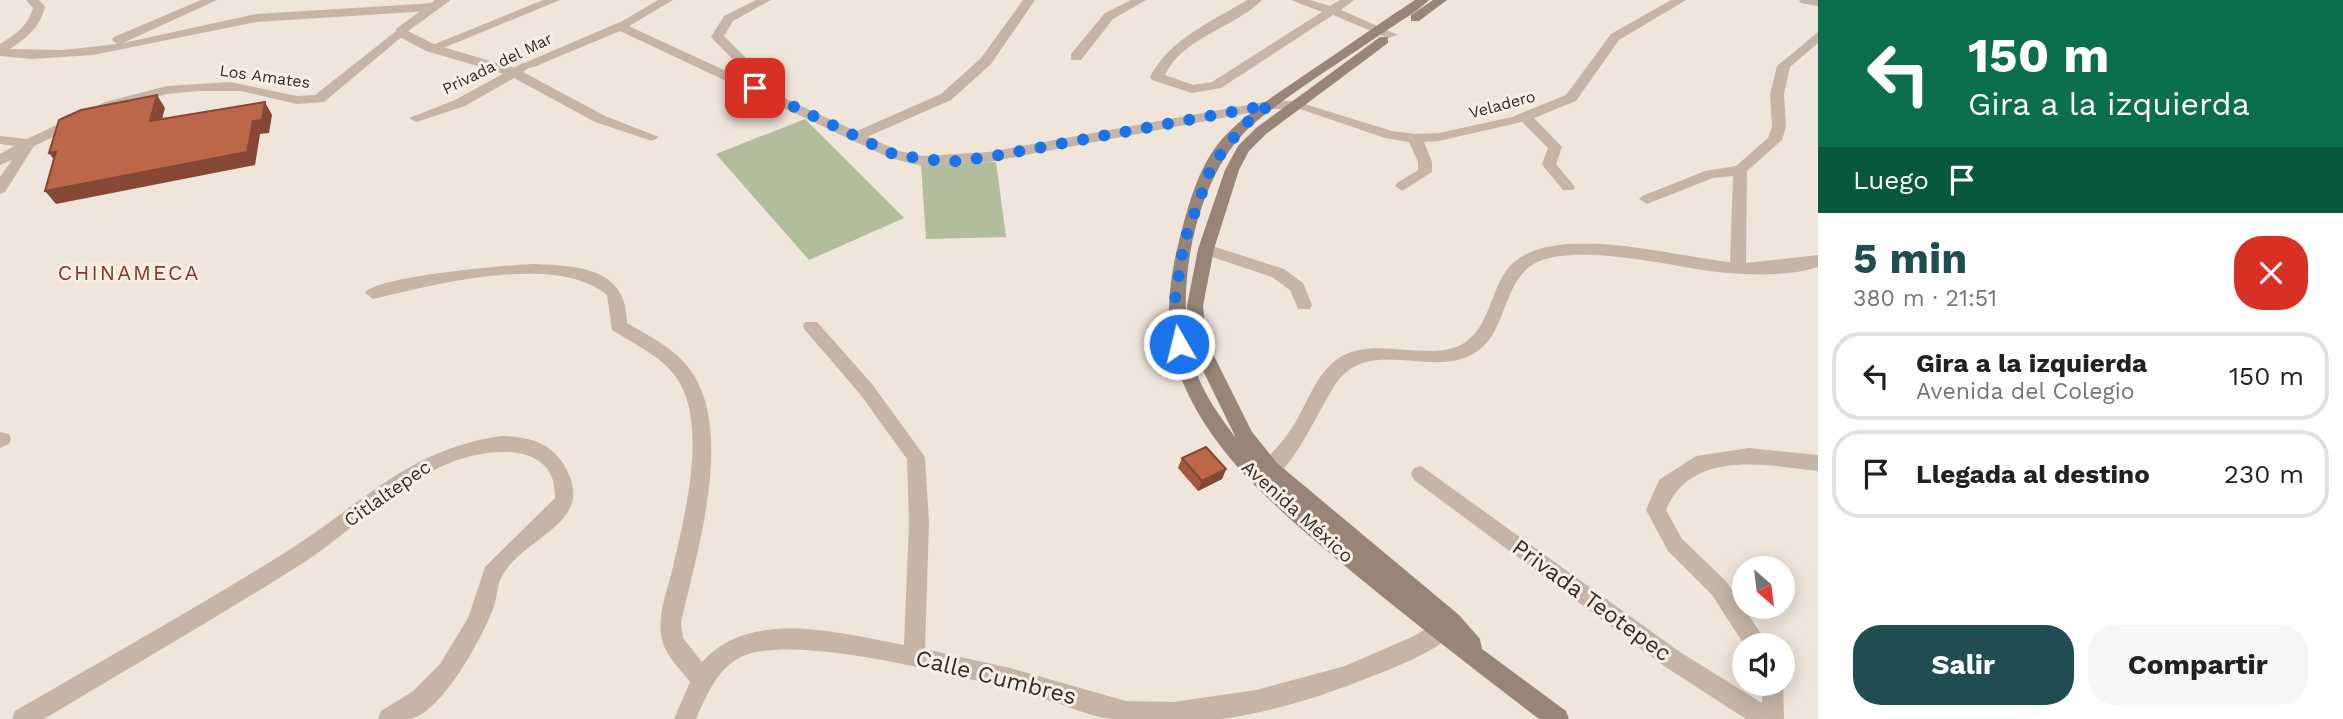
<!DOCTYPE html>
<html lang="es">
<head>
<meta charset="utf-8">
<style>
  :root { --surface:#fff; --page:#f6f6f6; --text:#202124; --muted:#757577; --line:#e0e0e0; --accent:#204d51 }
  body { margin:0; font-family:"Work Sans",sans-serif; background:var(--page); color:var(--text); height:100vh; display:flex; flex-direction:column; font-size:26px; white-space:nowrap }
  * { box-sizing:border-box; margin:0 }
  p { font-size:23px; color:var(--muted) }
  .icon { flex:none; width:38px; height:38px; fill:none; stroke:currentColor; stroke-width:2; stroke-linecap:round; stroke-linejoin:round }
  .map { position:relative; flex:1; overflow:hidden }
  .side { display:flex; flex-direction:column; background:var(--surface); width:525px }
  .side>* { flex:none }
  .hud { background:#0b6e4f; color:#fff; overflow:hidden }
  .needle { width:46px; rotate:152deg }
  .fabs { position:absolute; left:1732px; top:556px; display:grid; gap:14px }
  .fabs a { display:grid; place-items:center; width:63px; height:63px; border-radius:50%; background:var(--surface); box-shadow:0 4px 18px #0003; font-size:35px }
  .pin { position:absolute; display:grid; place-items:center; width:60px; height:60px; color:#fff; margin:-30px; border-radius:14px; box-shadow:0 4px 10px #0006 }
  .me { position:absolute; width:77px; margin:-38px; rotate:352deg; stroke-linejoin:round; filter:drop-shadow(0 0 5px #0008) }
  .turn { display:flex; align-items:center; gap:24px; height:147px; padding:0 35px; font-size:32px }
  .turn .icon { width:91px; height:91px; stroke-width:2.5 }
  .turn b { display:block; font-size:49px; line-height:60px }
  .then { display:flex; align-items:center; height:66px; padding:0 35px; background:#0003; gap:14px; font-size:26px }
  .round { display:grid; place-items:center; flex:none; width:74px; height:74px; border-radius:28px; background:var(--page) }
  .headline { display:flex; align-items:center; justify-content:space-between; height:119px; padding:0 35px }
  h1 { font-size:42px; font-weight:700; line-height:52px; color:var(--accent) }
  .cta { display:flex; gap:14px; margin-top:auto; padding:14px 35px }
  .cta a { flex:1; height:80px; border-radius:28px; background:var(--accent); color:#fff; font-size:28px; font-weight:700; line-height:80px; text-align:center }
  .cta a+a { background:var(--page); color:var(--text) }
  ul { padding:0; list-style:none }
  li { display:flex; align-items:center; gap:21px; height:88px; margin:0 14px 10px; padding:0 21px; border:4px solid var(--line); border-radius:28px }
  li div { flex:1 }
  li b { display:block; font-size:26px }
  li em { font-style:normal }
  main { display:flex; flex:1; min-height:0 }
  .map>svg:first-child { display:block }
  .green { fill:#b1bd9b }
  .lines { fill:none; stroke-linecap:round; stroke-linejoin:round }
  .minor { fill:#c6b5a7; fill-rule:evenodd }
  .tertiary { fill:#c6b5a7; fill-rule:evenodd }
  .secondary { fill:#998578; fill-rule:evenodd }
  .wall { fill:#a35940 }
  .shaded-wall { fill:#844834 }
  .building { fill:#bd674a; stroke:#844834; stroke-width:2 }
  .route { stroke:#1a73e8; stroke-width:12; stroke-dasharray:0 21.6 }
  .labels { text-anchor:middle; stroke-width:6; stroke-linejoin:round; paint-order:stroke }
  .far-street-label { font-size:16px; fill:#332b27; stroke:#f7efe5 }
  .street-label { font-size:19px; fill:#332b27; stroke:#f7efe5 }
  .neighbourhood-label { font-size:21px; letter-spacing:2px; fill:#7c3b26; stroke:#f7efe5 }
  .near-street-label { font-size:23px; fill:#332b27; stroke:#f7efe5 }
</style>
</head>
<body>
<main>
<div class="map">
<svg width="1818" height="719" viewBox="0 0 1818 719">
  <rect width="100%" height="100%" fill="#efe5da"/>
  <!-- green -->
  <g class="green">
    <path d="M805,119L904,218L809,260L716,154Z"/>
    <path d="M996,162L1006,237L926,239L921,164Z"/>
  </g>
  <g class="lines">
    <!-- minor -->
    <g class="minor">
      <path d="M26,0H39L45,7C40,27 27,38 10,49L63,50L117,44L112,40L114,37L201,0H217L123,43L256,14L419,4L430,3L436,7L430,11L256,22L93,55L32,59L0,56V44C15,35 28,26 33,8Z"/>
      <path d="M543,0H560L436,51L431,52L425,48Z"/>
      <path d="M658,0H673L624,29L614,26Z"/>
      <path d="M756,0H771L733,21L724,36L752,64L763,88L756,92L749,88L741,68L711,37L724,16Z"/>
      <path d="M1023,0H1035L991,64L951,100L860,140H850V134L941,94L981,58Z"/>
      <path d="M1131,0H1146L1113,19L1081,60H1071V54L1105,13Z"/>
      <path d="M1247,0H1262C1233,29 1184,36 1165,75L1193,85L1212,82L1322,12L1291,0H1310L1330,6L1340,0H1354L1341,10L1398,35L1388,38L1333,15L1221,88L1192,93L1152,80L1150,77C1169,39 1213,21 1247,0Z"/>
      <path d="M1671,0H1686L1619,40L1576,101L1534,118L1562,147L1556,164L1575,187L1573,190H1563L1544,167L1542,164L1548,148L1522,122L1439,141L1424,142L1432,162V172L1402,191L1395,186L1397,183L1418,170V162L1409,142L1385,138L1288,105L1295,101L1392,131L1415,134L1439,133L1512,117L1566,95L1611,34Z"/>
      <path d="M1799,0H1818V6L1801,3Z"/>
      <path d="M400,28L406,32L404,35L324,102L297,104L241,91H198L167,94L115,108L34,146L5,192L0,194V177L12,160L0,165V154L14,146L0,144V136L27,139L105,102L167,86L230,82L297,96L315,95Z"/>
      <path d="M1818,32V43L1790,67L1784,94L1786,127L1782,140L1747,171L1746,263L1818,255V267C1787,277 1749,275 1717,272C1674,267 1564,239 1529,267C1501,290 1506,336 1473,354C1432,377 1375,340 1341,377C1322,397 1288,494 1253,482L1250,476L1253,470C1270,457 1284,441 1295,423C1309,400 1318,368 1344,355C1381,337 1432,363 1464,343C1490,327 1490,290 1509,267C1551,220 1675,257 1730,262L1733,176L1713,178L1647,204L1639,199L1642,196L1705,171L1736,166L1768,138L1772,127L1770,94L1777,66Z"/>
      <path d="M523,63L530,67L523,72L605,116L659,137L652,141L595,122L514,78L465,106L416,122L409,118L455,100Z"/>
      <path d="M1206,244L1284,269L1303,283L1312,305L1310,309H1298L1290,290L1272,277L1200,253L1198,249Z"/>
      <path d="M534,264C578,266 627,267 627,323C649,336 676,349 691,371C735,434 696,554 681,623L683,638L702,662C750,607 842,634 904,645L909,522L907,459L860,394L805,330L803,326L805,322H817L872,384L925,457L929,522L925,649L1010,668L1126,701L1173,702L1256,690L1345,666L1414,636L1449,614L1457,617L1460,624C1449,647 1394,668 1370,677C1323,696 1272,712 1222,719C1201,719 1179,719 1158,719C1143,719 1126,719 1111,719C1088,716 1066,705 1044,699C982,681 800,632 743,656C718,667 706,696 696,719H674L690,682C681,670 667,657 663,643C656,621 665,597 671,575C683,523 710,425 676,377C661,356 634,344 612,330L607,295C556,252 433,285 373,299L365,293C376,276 508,265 534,264Z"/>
      <path d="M0,432L9,434L11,439L9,444L0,448Z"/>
      <path d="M501,436C524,436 549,441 562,462C603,525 521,534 500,580C497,588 497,597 494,606C484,635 442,713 410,719C400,719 388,719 378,719L381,711L413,691L440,664L468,618L485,567L555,498C557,440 487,448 452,462C396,484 352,531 303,563C218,617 131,667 44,719H12L15,711C106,658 200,606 289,550C363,503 409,449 501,436Z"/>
      <path d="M1749,448L1818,455V471C1766,465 1691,449 1666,510L1682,539L1726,581L1769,646H1745L1712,595L1668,551L1646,510L1659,480L1696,456Z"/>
      <path d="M1421,466L1680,652L1762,703L1763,684H1783V680L1784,719H1746L1664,666L1414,480L1411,474L1414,468Z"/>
    </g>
    <!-- tertiary -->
    <g class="tertiary">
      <path d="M435,0H451L408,31L436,45L518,69V75H508L426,51L396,35V29Z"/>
      <path d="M620,22L899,151L922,156L989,152L1269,101H1295L1302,105L1295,109H1269L989,162L922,166L890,158L620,31L534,67L529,68L522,64Z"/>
    </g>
    <!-- secondary -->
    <g class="secondary">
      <path d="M1415,0H1429C1416,13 1397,23 1381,34C1338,64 1291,92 1251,126C1193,178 1170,303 1197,374C1206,398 1221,418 1236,438L1189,342L1187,306L1198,249L1225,170L1238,146L1256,128L1380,37H1388V43L1266,134L1249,151L1239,170L1214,249L1203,306L1207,342L1252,432L1277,463L1459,615L1480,639L1482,649L1566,711L1569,719H1539C1472,668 1405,616 1340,562C1278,509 1210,454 1180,375C1163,332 1168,285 1179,241C1188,206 1198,167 1222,139C1246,113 1277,94 1306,74C1342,50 1378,24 1415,0Z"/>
      <path d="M1433,0H1447L1419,21H1411V15Z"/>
    </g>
  </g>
  <!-- wall -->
  <path class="wall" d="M1182,458L1226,469L1222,479L1198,491L1178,468Z"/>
  <!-- shaded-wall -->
  <g class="shaded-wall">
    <path d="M157,95L165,108L158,134L150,121Z"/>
    <path d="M265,102L272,115L269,133L260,134L255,165L56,204L45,191L253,121Z"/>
    <path d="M56,152L59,166L49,153Z"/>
    <path d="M1226,469L1222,479L1198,491L1202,481Z"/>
  </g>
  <!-- building -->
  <g class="building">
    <path d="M157,95L150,121L265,102L262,120L253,121L247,152L45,191L56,152L49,153L59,120L81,110Z"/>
    <path d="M1206,447L1226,469L1202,481L1182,458Z"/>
  </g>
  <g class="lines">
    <!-- route -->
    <path class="route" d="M755,88L895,155L949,162L989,157L1269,105L1244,125L1212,165L1184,242L1174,306L1179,344"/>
  </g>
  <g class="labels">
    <!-- far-street labels -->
    <g class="far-street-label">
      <text transform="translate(497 63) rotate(-26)" y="6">Privada del Mar</text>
      <text transform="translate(265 76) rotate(8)" y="6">Los Amates</text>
      <text transform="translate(1502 104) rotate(-15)" y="6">Veladero</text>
    </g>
    <!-- street labels -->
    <g class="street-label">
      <text transform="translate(387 493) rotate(-35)" y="7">Citlaltepec</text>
      <text transform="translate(1298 511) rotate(42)" y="7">Avenida México</text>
    </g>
    <!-- neighbourhood labels -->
    <g class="neighbourhood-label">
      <text x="129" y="280">CHINAMECA</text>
    </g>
    <!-- near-street labels -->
    <g class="near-street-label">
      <text transform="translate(1592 600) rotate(36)" y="8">Privada Teotepec</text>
      <text transform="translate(996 677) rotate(14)" y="8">Calle Cumbres</text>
    </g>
  </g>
</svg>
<div class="fabs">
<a><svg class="needle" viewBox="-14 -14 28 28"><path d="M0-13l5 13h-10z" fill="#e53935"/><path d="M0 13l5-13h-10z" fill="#757577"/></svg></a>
<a><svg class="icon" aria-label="sound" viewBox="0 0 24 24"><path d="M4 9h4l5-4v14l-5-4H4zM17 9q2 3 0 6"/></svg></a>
</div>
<div class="pin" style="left:755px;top:88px;background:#d93025"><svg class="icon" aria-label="arrive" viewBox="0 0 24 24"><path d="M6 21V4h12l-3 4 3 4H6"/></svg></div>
<svg class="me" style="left:1179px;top:344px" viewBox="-20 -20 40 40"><circle r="17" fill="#1a73e8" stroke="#fff" stroke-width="3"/><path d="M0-11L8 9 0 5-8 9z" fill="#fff"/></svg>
</div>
<section class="side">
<div class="hud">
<div class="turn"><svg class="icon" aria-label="left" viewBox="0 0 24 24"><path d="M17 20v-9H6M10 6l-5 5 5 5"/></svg><div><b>150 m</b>Gira a la izquierda</div></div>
<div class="then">Luego<svg class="icon" aria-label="arrive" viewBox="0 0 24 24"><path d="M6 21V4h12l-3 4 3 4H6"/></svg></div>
</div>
<div class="headline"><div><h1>5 min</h1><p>380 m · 21:51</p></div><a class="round" style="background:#d93025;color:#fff"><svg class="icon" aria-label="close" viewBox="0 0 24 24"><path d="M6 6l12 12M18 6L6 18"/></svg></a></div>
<ul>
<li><svg class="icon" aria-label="left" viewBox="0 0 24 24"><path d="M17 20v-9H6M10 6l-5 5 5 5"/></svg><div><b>Gira a la izquierda</b><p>Avenida del Colegio</p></div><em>150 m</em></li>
<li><svg class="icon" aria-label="arrive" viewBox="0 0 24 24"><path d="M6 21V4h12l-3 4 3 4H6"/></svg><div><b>Llegada al destino</b></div><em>230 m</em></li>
</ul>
<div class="cta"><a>Salir</a><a>Compartir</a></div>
</section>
</main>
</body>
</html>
